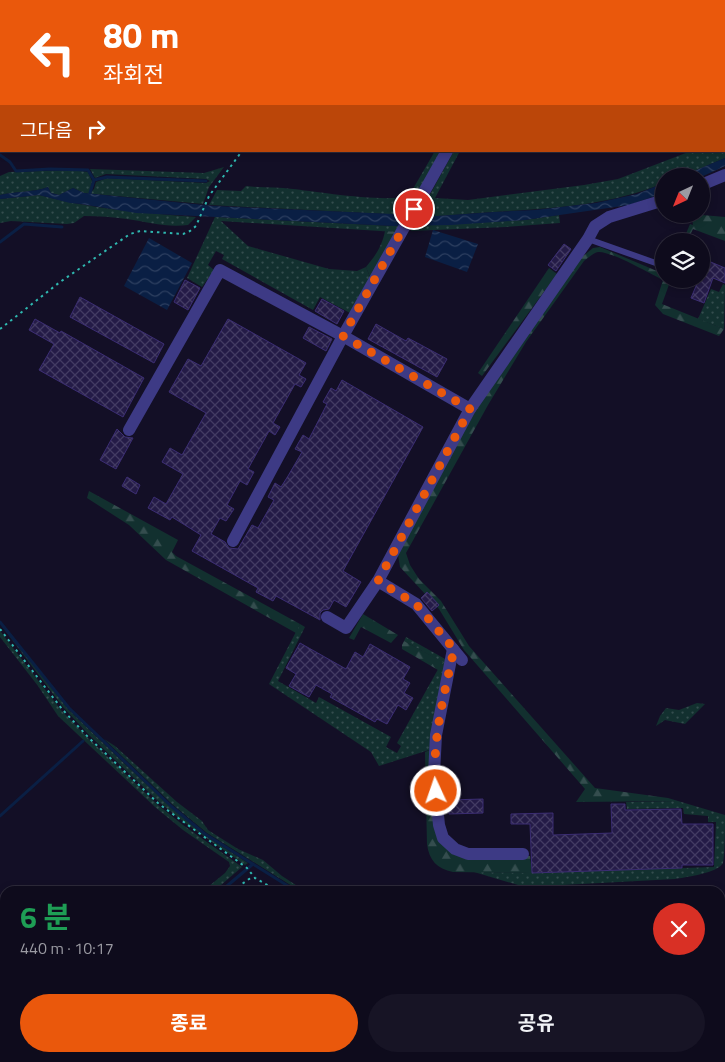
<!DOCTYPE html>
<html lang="ko">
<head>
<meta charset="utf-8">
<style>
  :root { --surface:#0e0b1c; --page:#171425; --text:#f1f3f6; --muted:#9b9ba3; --line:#2e2b3b; --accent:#ea580c }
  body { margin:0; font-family:"Titillium Web","Noto Sans KR",sans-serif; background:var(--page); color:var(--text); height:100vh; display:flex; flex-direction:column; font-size:19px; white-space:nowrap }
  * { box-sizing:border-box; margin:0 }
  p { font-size:16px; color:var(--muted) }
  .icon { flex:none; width:28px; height:28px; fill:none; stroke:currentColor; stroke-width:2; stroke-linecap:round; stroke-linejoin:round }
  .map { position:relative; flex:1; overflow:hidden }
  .panel { position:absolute; left:0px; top:886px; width:725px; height:176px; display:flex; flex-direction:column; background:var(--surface); border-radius:15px 15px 0 0; box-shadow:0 2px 8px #0003,0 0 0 1px var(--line) }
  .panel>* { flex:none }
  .banner { position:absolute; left:0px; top:0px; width:725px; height:152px; box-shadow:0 2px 8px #0003,0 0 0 1px var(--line); background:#ea580c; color:#fff; overflow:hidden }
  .needle { width:32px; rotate:223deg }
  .fabs { position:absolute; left:655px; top:168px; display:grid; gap:10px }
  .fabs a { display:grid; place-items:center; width:55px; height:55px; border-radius:50%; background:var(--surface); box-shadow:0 2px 8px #0003,0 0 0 1px var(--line); font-size:25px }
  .pin { position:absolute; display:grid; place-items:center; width:42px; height:42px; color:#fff; margin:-21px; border:2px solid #fff; border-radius:50%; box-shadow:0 1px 5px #0007 }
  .me { position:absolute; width:55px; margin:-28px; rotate:357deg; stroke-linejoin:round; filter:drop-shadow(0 0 4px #0008) }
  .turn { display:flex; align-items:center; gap:18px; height:105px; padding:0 20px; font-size:22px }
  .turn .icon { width:65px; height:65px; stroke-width:2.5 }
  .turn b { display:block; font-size:35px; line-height:42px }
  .then { display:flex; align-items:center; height:48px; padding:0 20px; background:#0003; gap:10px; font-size:19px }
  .round { display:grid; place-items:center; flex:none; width:52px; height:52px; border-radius:26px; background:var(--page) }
  .head { display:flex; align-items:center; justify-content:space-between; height:85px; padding:0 20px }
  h1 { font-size:30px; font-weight:700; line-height:38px; color:#1e9e55 }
  .button { display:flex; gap:10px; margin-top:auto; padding:10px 20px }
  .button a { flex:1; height:58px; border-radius:30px; background:var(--accent); color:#fff; font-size:20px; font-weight:700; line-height:58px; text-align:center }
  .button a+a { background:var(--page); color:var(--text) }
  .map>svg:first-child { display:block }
  .grass { fill:url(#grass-dots) }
  .forest { fill:url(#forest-firs) }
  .water { fill:url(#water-waves) }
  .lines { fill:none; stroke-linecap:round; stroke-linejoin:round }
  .stream { stroke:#0a1f44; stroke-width:3 }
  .building { fill:url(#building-cross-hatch); stroke:#3b2d73 }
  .path { stroke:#2fb8b0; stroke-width:2; stroke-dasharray:2.5 4; stroke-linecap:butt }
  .service { stroke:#3d3a85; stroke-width:6 }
  .minor { stroke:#3d3a85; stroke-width:12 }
  .route { stroke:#ea580c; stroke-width:9; stroke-dasharray:0 16.2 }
</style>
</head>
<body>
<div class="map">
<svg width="725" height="1062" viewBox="0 0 725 1062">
  <defs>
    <pattern id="grass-dots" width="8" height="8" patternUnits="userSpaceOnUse" patternTransform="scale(1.25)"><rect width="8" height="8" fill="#12302f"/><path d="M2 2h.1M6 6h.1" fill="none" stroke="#344d4e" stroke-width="1.8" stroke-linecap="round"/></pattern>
    <pattern id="forest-firs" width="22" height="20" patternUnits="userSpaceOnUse" patternTransform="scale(1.25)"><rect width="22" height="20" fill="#12302f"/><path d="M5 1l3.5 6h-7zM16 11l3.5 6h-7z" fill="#344d4e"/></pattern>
    <pattern id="water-waves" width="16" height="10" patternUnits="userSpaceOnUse" patternTransform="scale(1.25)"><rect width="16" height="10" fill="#0a1f44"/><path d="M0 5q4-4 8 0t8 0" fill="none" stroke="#2d3f60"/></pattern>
    <pattern id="building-cross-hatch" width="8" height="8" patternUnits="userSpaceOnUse" patternTransform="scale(1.25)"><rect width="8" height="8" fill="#241b47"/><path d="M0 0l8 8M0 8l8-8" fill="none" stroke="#433b63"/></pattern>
  </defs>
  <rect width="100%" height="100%" fill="#130f26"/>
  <!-- grass -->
  <g class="grass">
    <path d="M724,137H725V158L682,176H664V183C608,206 554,208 494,212C469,213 443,217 418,216L454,151H460L435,198L468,200L584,185L618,179L691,151H724Z"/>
    <path d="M435,151H442L406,215L209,205L217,190L241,191L246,186C262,188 277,187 293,189C313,191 398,205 410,194Z"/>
    <path d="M224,167L209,187L203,204L84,193L73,188L59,195L51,193L48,187C32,193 16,191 0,195V176L9,172L76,170L88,172L92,181L91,192L94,189L96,182L107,178L206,183L210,181L206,179L106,174L95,178L90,169L204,173Z"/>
    <path d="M39,195C90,209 143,213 196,217L188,225C167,228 148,222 127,219C113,217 98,216 84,216L74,223L67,224L11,221L0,223V199Z"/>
    <path d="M559,215L560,223L506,227L411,231L414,226L525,220Z"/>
    <path d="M215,217L394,226H399L396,232L221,221L248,246L329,269L357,271L366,267L370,277L350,313L320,297L313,310L222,259L224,255L216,251L208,265L214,270L202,287L187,278Z"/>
    <path d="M723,284L725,285L724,329L698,319L711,289L719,292Z"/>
    <path d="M0,624L33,663L68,709L128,767L171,807L206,836L248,863L245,865L185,823L159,802L89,735L63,707Z"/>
    <path d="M300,624L305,627L278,681L316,703L319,697L391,737L386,747L397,753L401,746L397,743L442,662L404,641L406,637L447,660L432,749L379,766L371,752L269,684Z"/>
    <path d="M0,631L61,710L87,737L158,805L183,825L242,867L214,891H203L225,873L230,866L229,862L183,830L155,807L58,716L38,686L0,637Z"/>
    <path d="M697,703L705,704L685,724L665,720L656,726L660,716L666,708L679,710Z"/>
    <path d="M104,739L115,746L177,802L202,821L208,830L238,849L263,860L282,876L305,891H300L207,833L172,804Z"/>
    <path d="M678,801L725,815C725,827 725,854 723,863C718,873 686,877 675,879L544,886L518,885L474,872L532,873L714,867L716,822H708V816L684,814L683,808L627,809L626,802Z"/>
  </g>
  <!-- forest -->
  <g class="forest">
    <path d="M691,214L725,217V241L693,229L687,241H683L690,224L693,225Z"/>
    <path d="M385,231L396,232L370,277L366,267C376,255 382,246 385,231Z"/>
    <path d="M600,247L664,274V279H671L662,304L724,329L719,336L663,314L655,305L663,280C651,274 609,250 598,252C593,253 588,258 584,261L526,342L488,405L406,553L410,565L419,579L441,601L469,646L595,788L668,798L678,801L576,802L585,789L464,650L439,609L400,567L398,555L476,409L582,257L593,248Z"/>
    <path d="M549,268L557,274L482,376L478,373Z"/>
    <path d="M89,491L178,540L172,552L176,556L300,624L296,633L166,560L129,525L87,498Z"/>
    <path d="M363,614L398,635L391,643L361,627L354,640L349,638Z"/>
    <path d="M404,641L443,662L438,670L402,649V645Z"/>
    <path d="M432,749L435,821L466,857L530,856L532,873L453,872C437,869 429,860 427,844L425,752Z"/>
  </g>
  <!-- water -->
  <g class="water">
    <path d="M725,158V166L701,177L682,176Z"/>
    <path d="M664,183V193L629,205L525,220L451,225L394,226L136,213L81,204L70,203L39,195L0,199V195C16,191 32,193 48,187L51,193L59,195L73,188L84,193L214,206L437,216L494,212L535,210L596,203L637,194Z"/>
    <path d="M433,230L478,244L467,272L425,257Z"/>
    <path d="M149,238L192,263L167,310L124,286Z"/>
  </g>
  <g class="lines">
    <!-- stream -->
    <g class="stream">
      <path d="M0,155L10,162L16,171L50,169L88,170L94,180"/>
      <path d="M90,193L94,180L107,177L206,181"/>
      <path d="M0,242L24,224L62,227"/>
      <path d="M0,622L69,708L171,806L205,834L296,891"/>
      <path d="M0,816L83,741"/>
      <path d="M221,891L253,864"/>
      <path d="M473,1058L476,1062"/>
      <path d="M25,1062L30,1058"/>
    </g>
  </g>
  <!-- building -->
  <g class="building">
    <path d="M564,244L571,249L556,271L548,265Z"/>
    <path d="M706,260L725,268V283L713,278L704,303L691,298L699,279H701V274Z"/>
    <path d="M185,280L200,288L188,310L174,302Z"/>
    <path d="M80,297L164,344L154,363L70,317Z"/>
    <path d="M322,299L344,311L337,324L315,311Z"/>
    <path d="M35,319L60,333L61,331L144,378L123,417L39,370L54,344L29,330Z"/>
    <path d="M228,319L306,363L299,375L306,379L301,387L295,384L273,423L280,427L275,435L269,431L248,469L254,472L247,485L240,481L227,505L234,509L226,521L220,518L211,534L225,542L229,548L238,549L252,525L258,528L274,500L268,497L275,483L281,487L288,476L302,452L295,449L303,435L309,439L327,404L323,402L331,388L336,391L342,380L423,427L343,571L361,582L346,607L334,600L329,609L323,610L320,613V620L276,596L273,601L256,592L258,588L192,551L201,535L172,517L170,520L148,508L154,497L166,504L183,474L162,462L170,448L182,455L206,413L169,392L188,359L201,366Z"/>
    <path d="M376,324L406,341L408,338L447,359L437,377L368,339Z"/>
    <path d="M309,327L332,339L326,351L303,338Z"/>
    <path d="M117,429L125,437L133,438L116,469L100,460Z"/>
    <path d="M127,477L140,485L136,494L122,486Z"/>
    <path d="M427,592L439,605L432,611L421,598Z"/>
    <path d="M300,643L346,669L355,652L363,657L370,644L410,667L403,679L410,683L404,693L413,698L406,710L398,705L387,724L377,719L375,722L330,697L332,694L316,685L309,697L289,686L296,674L286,668Z"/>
    <path d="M483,799V813L449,814L448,800Z"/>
    <path d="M611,804H625V810L681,809L682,824H713V865H682V868L532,873L530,824H511V814L553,813V835L612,833Z"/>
  </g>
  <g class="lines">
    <!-- path -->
    <g class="path">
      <path d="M352,1L353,0"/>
      <path d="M0,329L60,282L130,234L140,231L183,234L190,231L196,226L209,196L242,151"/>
      <path d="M0,629L62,709L88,737L159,804L247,868L255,878L278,891"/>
      <path d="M232,891L249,879L255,878"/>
      <path d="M464,1058L467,1062"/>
      <path d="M34,1062L39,1058"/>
    </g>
    <!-- service -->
    <path class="service" d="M588,239L664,266"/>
    <!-- minor -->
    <g class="minor">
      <path d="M532,1V0"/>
      <path d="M701,185L725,175"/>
      <path d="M129,430L220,270L343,336L470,409"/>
      <path d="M233,541L343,336L447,151"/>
      <path d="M378,581L416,604L462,660"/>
      <path d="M327,617L346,628L378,581L470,409L588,239L595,226L609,217L664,200"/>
      <path d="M453,649L436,735L434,774L439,825L443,838L455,849L468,854H523"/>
    </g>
  </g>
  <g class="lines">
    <!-- route -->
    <path class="route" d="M414,209L343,336L470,409L378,581L416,604L454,649C444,696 431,743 436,791"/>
  </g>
</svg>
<div class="fabs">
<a><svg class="needle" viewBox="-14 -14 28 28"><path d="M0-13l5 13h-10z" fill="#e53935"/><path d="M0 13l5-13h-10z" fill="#9b9ba3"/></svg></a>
<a><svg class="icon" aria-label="layers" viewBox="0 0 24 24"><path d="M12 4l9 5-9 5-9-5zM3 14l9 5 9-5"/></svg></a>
</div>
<div class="pin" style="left:414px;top:209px;background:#d93025"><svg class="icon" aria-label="arrive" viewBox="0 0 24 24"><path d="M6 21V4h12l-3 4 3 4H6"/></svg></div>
<svg class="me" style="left:436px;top:791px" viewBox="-20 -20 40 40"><circle r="17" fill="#ea580c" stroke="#fff" stroke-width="3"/><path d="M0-11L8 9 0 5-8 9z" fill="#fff"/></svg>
<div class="banner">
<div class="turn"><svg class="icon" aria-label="left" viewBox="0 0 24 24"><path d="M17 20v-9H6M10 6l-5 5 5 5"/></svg><div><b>80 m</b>좌회전</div></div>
<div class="then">그다음<svg class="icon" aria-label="right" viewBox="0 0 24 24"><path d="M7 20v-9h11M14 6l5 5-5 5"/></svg></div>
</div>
<section class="panel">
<div class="head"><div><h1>6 분</h1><p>440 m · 10:17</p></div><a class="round" style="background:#d93025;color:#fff"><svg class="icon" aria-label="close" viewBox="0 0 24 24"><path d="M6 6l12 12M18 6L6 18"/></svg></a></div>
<div class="button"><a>종료</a><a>공유</a></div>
</section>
</div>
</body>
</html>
